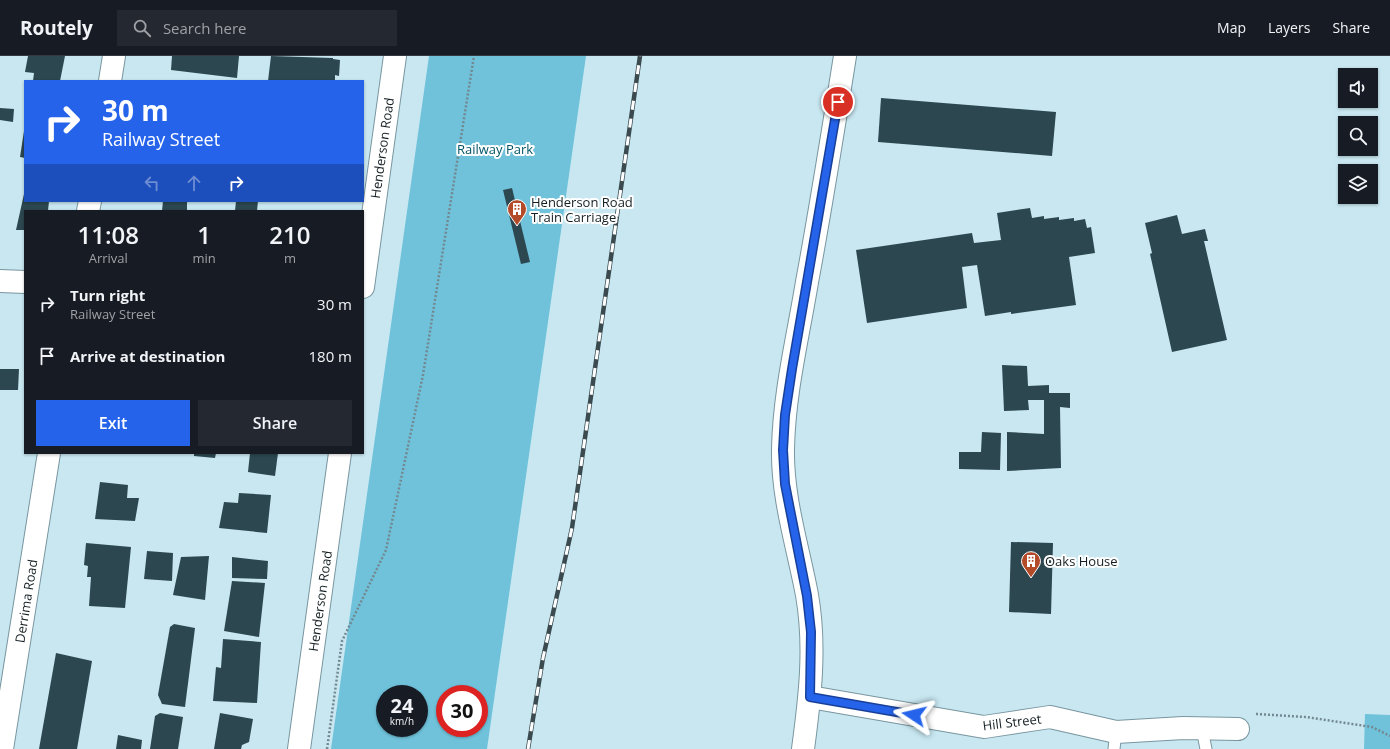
<!DOCTYPE html>
<html lang="en">
<head>
<meta charset="utf-8">
<style>
  :root { --surface:#171b24; --page:#242831; --text:#f1f3f6; --muted:#9ea1a6; --line:#363941; --accent:#2563eb }
  body { margin:0; font-family:"Open Sans",sans-serif; background:var(--page); color:var(--text); height:100vh; display:flex; flex-direction:column; font-size:15px; white-space:nowrap }
  * { box-sizing:border-box; margin:0 }
  p { font-size:13px; color:var(--muted) }
  .icon { flex:none; width:22px; height:22px; fill:none; stroke:currentColor; stroke-width:2; stroke-linecap:round; stroke-linejoin:round }
  .map { position:relative; flex:1; overflow:hidden }
  .drawer { position:absolute; left:24px; top:154px; width:340px; height:244px; display:flex; flex-direction:column; background:var(--surface); border-radius:0px; box-shadow:0 1px 3px #0004 }
  .drawer>* { flex:none }
  .banner { position:absolute; left:24px; top:24px; width:340px; height:122px; border-radius:0px; box-shadow:0 1px 3px #0004; background:#2563eb; color:#fff; overflow:hidden }
  .controls { position:absolute; left:1338px; top:12px; display:grid; gap:8px }
  .controls a { display:grid; place-items:center; width:40px; height:40px; border-radius:0px; background:var(--surface); box-shadow:0 1px 3px #0004; font-size:20px }
  .speed { position:absolute; left:376px; top:629px; display:flex; gap:8px; font-size:20px; font-weight:700; text-align:center }
  .speed>* { display:grid; place-content:center; width:52px; height:52px; border-radius:50%; background:var(--surface); box-shadow:0 1px 3px #0004; line-height:1 }
  .speed small { font-size:10px; font-weight:400 }
  .speed .limit { border:6px solid #d22; background:#fff; color:#111 }
  .pin { position:absolute; display:grid; place-items:center; width:34px; height:34px; color:#fff; margin:-17px; border:2px solid #fff; border-radius:50%; box-shadow:0 1px 4px #0007 }
  .me { position:absolute; width:44px; margin:-22px; rotate:280deg; stroke-linejoin:round; filter:drop-shadow(0 0 3px #0008) }
  .turn { display:flex; align-items:center; gap:14px; height:84px; padding:0 12px; font-size:18px }
  .turn .icon { width:52px; height:52px; stroke-width:2.5 }
  .turn b { display:block; font-size:28px; line-height:34px }
  .lanes { display:flex; align-items:center; height:38px; padding:0 12px; background:#0003; justify-content:center; gap:20px; direction:ltr }
  .lanes .off { opacity:.35 }
  .eta { display:flex; justify-content:space-evenly; align-items:center; height:68px; text-align:center }
  .eta b { font-size:24px; font-weight:600; line-height:28px }
  .button { display:flex; gap:8px; margin-top:auto; padding:8px 12px }
  .button a { flex:1; height:46px; border-radius:0px; background:var(--accent); color:#fff; font-size:16px; font-weight:600; line-height:46px; text-align:center }
  .button a+a { background:var(--page); color:var(--text) }
  ul { padding:0; list-style:none }
  li { display:flex; align-items:center; gap:12px; height:52px; padding:0 12px }
  li div { flex:1 }
  li b { display:block; font-size:15px }
  li em { font-style:normal }
  header { display:flex; align-items:center; gap:24px; box-sizing:border-box; height:56px; padding:0 20px; background:var(--surface); border-bottom:1px solid var(--line) }
  header strong { font-size:19px }
  nav { display:flex; gap:22px; margin-inline-start:auto; font-size:14px }
  .search { width:280px; height:36px; background:var(--page); display:flex; align-items:center; gap:10px; box-sizing:border-box; padding:0 14px; border-radius:0px; color:var(--muted); font-size:15px }
  .map>svg:first-child { display:block }
  .green { fill:#6fc2da; fill-rule:evenodd }
  .building { fill:#2c474f }
  .lines { fill:none; stroke-linecap:round; stroke-linejoin:round }
  .service-casing { stroke:#79969f; stroke-width:13 }
  .minor-casing { stroke:#79969f; stroke-width:24 }
  .tertiary-casing { stroke:#79969f; stroke-width:24 }
  .path { stroke:#738890; stroke-width:2.5; stroke-dasharray:2 2; stroke-linecap:butt }
  .service { stroke:#fff; stroke-width:11 }
  .minor { stroke:#fff; stroke-width:22 }
  .tertiary { stroke:#fff; stroke-width:22 }
  .rail-casing { stroke:#3a4a4f; stroke-width:4.5 }
  .rail { stroke:#fff; stroke-width:3; stroke-dasharray:9; stroke-linecap:butt }
  .route-casing { stroke:#184099; stroke-width:10 }
  .route { stroke:#2563eb; stroke-width:7 }
  .labels { text-anchor:middle; stroke-width:4; stroke-linejoin:round; paint-order:stroke }
  .street-label { font-size:13px; fill:#141f23; stroke:#fff }
  .park-label { font-size:13px; fill:#005567; stroke:#fff }
  .poi-label { font-size:13px; fill:#141f23; stroke:#fff; text-anchor:start }
</style>
</head>
<body>
<header>
<strong>Routely</strong>
<div class="search"><svg class="icon" aria-label="search" viewBox="0 0 24 24"><circle cx="10" cy="10" r="6"/><path d="M15 15l6 6"/></svg>Search here</div>
<nav><a>Map</a><a>Layers</a><a>Share</a></nav>
</header>
<div class="map">
<svg width="1390" height="693" viewBox="0 0 1390 693">
  <rect width="100%" height="100%" fill="#c8e7f1"/>
  <!-- green -->
  <g class="green">
    <path d="M429,0H586L487,693H331ZM385,638H419V672H385ZM445,638H479V672H445Z"/>
    <path d="M1365,658L1390,659V693H1364Z"/>
  </g>
  <!-- building -->
  <g class="building">
    <path d="M28,0H65L60,25H33L34,17L25,16Z"/>
    <path d="M172,0H239L237,22L171,14Z"/>
    <path d="M271,0L333,2V3L340,4L339,20L335,19V25H268Z"/>
    <path d="M881,42L1056,56L1052,100L878,86Z"/>
    <path d="M0,52L14,53L13,66L0,64Z"/>
    <path d="M24,75H25V102L20,101Z"/>
    <path d="M512,132L530,206L521,208L503,134Z"/>
    <path d="M24,138L25,145H49L48,155H25V174H16Z"/>
    <path d="M163,145H187V155H162Z"/>
    <path d="M236,145H258L257,155H235Z"/>
    <path d="M1030,152L1032,162L1044,160V163L1059,161V164L1074,162V165L1085,163L1087,172L1091,171L1095,197L1069,201L1076,249L1011,258V256L985,260L977,209L962,211L967,252L867,267L856,194L972,177L974,187L1001,184L997,157Z"/>
    <path d="M1177,159L1182,178L1205,173L1208,185H1204L1227,284L1172,296L1150,198L1152,197L1145,167Z"/>
    <path d="M1002,309L1027,310L1028,330L1049,329V337H1070V352L1060,351L1061,412L1007,415V376L1044,378V344H1028L1029,354L1004,355Z"/>
    <path d="M0,313H19L18,334H0Z"/>
    <path d="M982,376L1001,377L1000,414L959,413V396H981Z"/>
    <path d="M194,397H216L215,402L194,400Z"/>
    <path d="M250,397H278L275,420L248,416Z"/>
    <path d="M100,426L128,429L127,442H139L135,465L95,463Z"/>
    <path d="M239,437L271,439L267,477L219,472L224,446L238,447Z"/>
    <path d="M1011,486L1053,487L1051,558L1009,556Z"/>
    <path d="M86,487L131,491L125,552L89,550L91,521H87L88,510L84,509Z"/>
    <path d="M147,495L173,497L172,525L144,523Z"/>
    <path d="M209,500L205,544L173,539L181,501Z"/>
    <path d="M232,501L268,505L267,523L232,522Z"/>
    <path d="M232,525L265,527L259,581L224,575Z"/>
    <path d="M174,568L195,572L185,651L162,648L158,639L170,571Z"/>
    <path d="M223,583L261,586L257,647L213,645L216,611L221,612Z"/>
    <path d="M56,597L92,605L77,693H39Z"/>
    <path d="M160,657L183,661L178,693H150L155,660Z"/>
    <path d="M220,657L253,663L249,686L242,689L241,693H214Z"/>
    <path d="M118,679L142,684L141,693H116Z"/>
  </g>
  <g class="lines">
    <!-- service casing -->
    <g class="service-casing">
      <g id="service">
        <path d="M1202,673L1206,693"/>
        <path d="M1114,693L1116,676"/>
      </g>
    </g>
    <!-- minor casing -->
    <g class="minor-casing">
      <g id="minor">
        <path d="M110,25L114,0"/>
        <path d="M88,155L90,145"/>
        <path d="M0,225L25,226"/>
        <path d="M810,641L984,671L1050,661L1116,676L1183,672L1238,673"/>
        <path d="M2,693L49,397"/>
      </g>
    </g>
    <!-- tertiary casing -->
    <g class="tertiary-casing">
      <g id="tertiary">
        <path d="M363,231L395,0"/>
        <path d="M299,693L340,397"/>
        <path d="M803,693C810,641 816,591 807,539C798,491 782,442 783,393C784,337 798,281 807,226C821,151 833,75 845,0"/>
      </g>
    </g>
    <!-- path -->
    <g class="path">
      <path d="M1256,658L1306,661L1372,671L1390,680"/>
      <path d="M327,693L342,585L386,494L423,319L474,0"/>
    </g>
    <!-- service -->
    <use href="#service" class="service"/>
    <!-- minor -->
    <use href="#minor" class="minor"/>
    <!-- tertiary -->
    <use href="#tertiary" class="tertiary"/>
    <!-- rail casing -->
    <g class="rail-casing">
      <path id="rail" d="M528,693L543,602L572,472L640,0"/>
    </g>
    <!-- rail -->
    <use href="#rail" class="rail"/>
  </g>
  <g class="lines">
    <!-- route casing -->
    <g class="route-casing">
      <path id="route" d="M838,46L792,313L785,359L783,394L785,428L807,540L811,576L810,641L914,659"/>
    </g>
    <!-- route -->
    <use href="#route" class="route"/>
  </g>
  <!-- icons -->
  <defs>
    <g id="building-pin" transform="scale(1)"><path d="M0 17L-7.5 6A9.5 9.5 0 1 1 7.5 6Z" fill="#b34b28" stroke="#fff"/><path d="M-4-6H4V6H1V3H-1V6H-4ZM-2.5-4.3h1.7v1.8h-1.7ZM.8-4.3h1.7v1.8H.8ZM-2.5-1h1.7V.8h-1.7ZM.8-1h1.7V.8H.8Z" fill="#fff"/></g>
  </defs>
  <g fill-rule="evenodd">
    <use href="#building-pin" x="517" y="153"/>
    <use href="#building-pin" x="1031" y="505"/>
  </g>
  <g class="labels">
    <!-- street labels -->
    <g class="street-label">
      <text transform="translate(382 92) rotate(-82)" y="5">Henderson Road</text>
      <text transform="translate(26 545) rotate(-81)" y="5">Derrima Road</text>
      <text transform="translate(320 545) rotate(-82)" y="5">Henderson Road</text>
      <text transform="translate(1012 666) rotate(-7)" y="5">Hill Street</text>
    </g>
    <!-- park labels -->
    <g class="park-label">
      <text x="495" y="98">Railway Park</text>
    </g>
    <!-- poi labels -->
    <g class="poi-label">
      <text x="531" y="151">Henderson Road<tspan x="531" dy="15">Train Carriage</tspan></text>
      <text x="1045" y="510">Oaks House</text>
    </g>
  </g>
</svg>
<div class="controls">
<a><svg class="icon" aria-label="sound" viewBox="0 0 24 24"><path d="M4 9h4l5-4v14l-5-4H4zM17 9q2 3 0 6"/></svg></a>
<a><svg class="icon" aria-label="search" viewBox="0 0 24 24"><circle cx="10" cy="10" r="6"/><path d="M15 15l6 6"/></svg></a>
<a><svg class="icon" aria-label="layers" viewBox="0 0 24 24"><path d="M12 4l9 5-9 5-9-5zM3 14l9 5 9-5"/></svg></a>
</div>
<div class="speed"><div>24<small>km/h</small></div><div class="limit">30</div></div>
<div class="pin" style="left:838px;top:46px;background:#d93025"><svg class="icon" aria-label="arrive" viewBox="0 0 24 24"><path d="M6 21V4h12l-3 4 3 4H6"/></svg></div>
<svg class="me" style="left:914px;top:659px" viewBox="-20 -20 40 40"><path d="M0-17L14 15 0 8-14 15z" fill="#2563eb" stroke="#fff" stroke-width="4"/></svg>
<div class="banner">
<div class="turn"><svg class="icon" aria-label="right" viewBox="0 0 24 24"><path d="M7 20v-9h11M14 6l5 5-5 5"/></svg><div><b>30 m</b>Railway Street</div></div>
<div class="lanes"><svg class="icon off" aria-label="left" viewBox="0 0 24 24"><path d="M17 20v-9H6M10 6l-5 5 5 5"/></svg><svg class="icon off" aria-label="ahead" viewBox="0 0 24 24"><path d="M12 20V5M6 11l6-6 6 6"/></svg><svg class="icon" aria-label="right" viewBox="0 0 24 24"><path d="M7 20v-9h11M14 6l5 5-5 5"/></svg></div>
</div>
<section class="drawer">
<div class="eta">
<div><b>11:08</b><p>Arrival</p></div>
<div><b>1</b><p>min</p></div>
<div><b>210</b><p>m</p></div>
</div>
<ul>
<li><svg class="icon" aria-label="right" viewBox="0 0 24 24"><path d="M7 20v-9h11M14 6l5 5-5 5"/></svg><div><b>Turn right</b><p>Railway Street</p></div><em>30 m</em></li>
<li><svg class="icon" aria-label="arrive" viewBox="0 0 24 24"><path d="M6 21V4h12l-3 4 3 4H6"/></svg><div><b>Arrive at destination</b></div><em>180 m</em></li>
</ul>
<div class="button"><a>Exit</a><a>Share</a></div>
</section>
</div>
</body>
</html>
